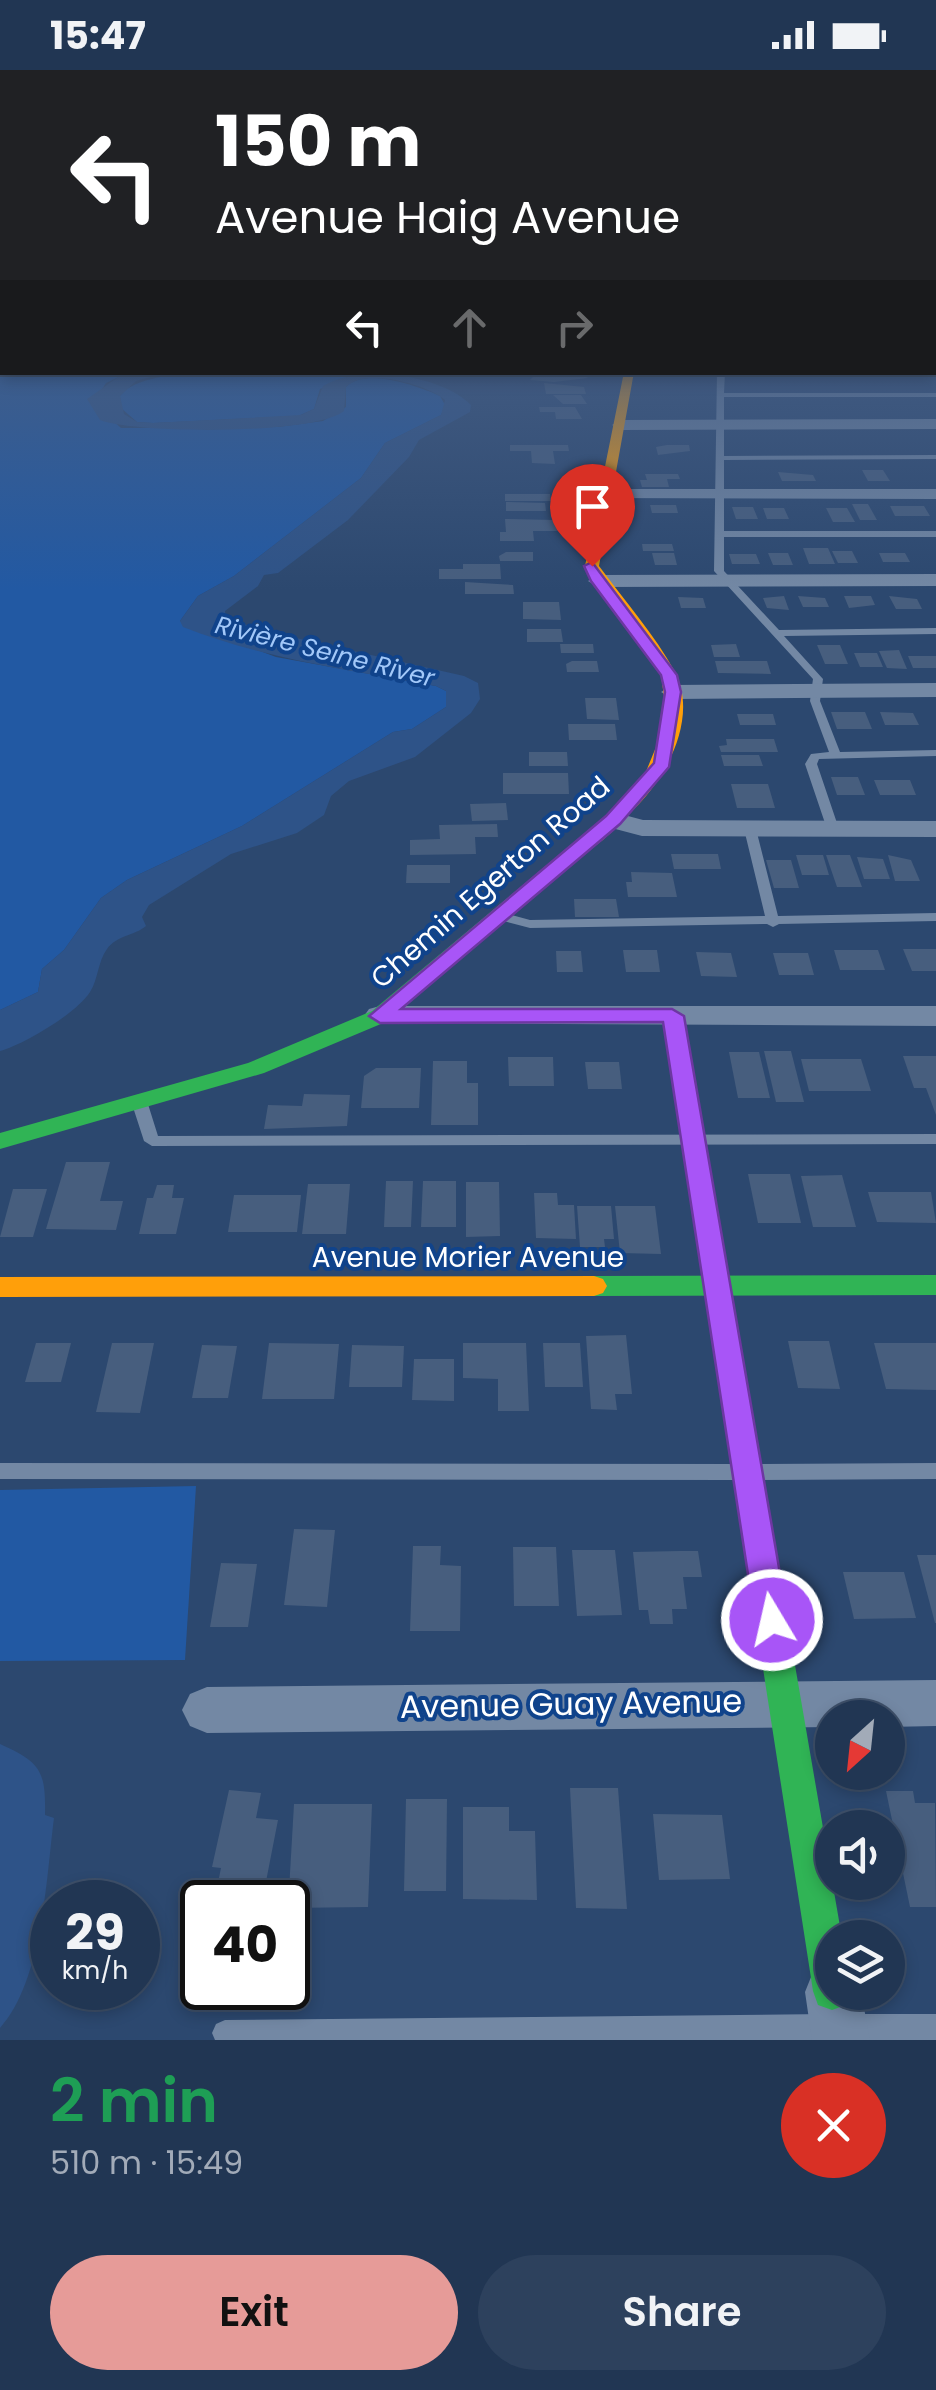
<!DOCTYPE html>
<html lang="en">
<head>
<meta charset="utf-8">
<style>
  :root { --surface:#213653; --page:#2d415d; --text:#f1f3f6; --muted:#a2abb8; --line:#3e506a; --accent:#e69b98 }
  body { margin:0; font-family:Poppins,sans-serif; background:var(--page); color:var(--text); height:100vh; display:flex; flex-direction:column; font-size:38px; white-space:nowrap }
  * { box-sizing:border-box; margin:0 }
  p { font-size:32px; color:var(--muted) }
  .icon { flex:none; width:55px; height:55px; fill:none; stroke:currentColor; stroke-width:2; stroke-linecap:round; stroke-linejoin:round }
  .map { position:relative; height:1970px; overflow:hidden }
  .details { display:flex; flex-direction:column; background:var(--surface); flex:1 }
  .details>* { flex:none }
  .hud { position:absolute; left:0px; top:0px; width:938px; height:305px; box-shadow:0 5px 15px #0003,0 0 0 2px var(--line); background:#202124; color:#fff; overflow:hidden }
  .needle { width:65px; rotate:207deg }
  .fabs { position:absolute; left:815px; top:1630px; display:grid; gap:20px }
  .fabs a { display:grid; place-items:center; width:90px; height:90px; border-radius:50%; background:var(--surface); box-shadow:0 5px 15px #0003,0 0 0 2px var(--line); font-size:50px }
  .speed { position:absolute; left:30px; top:1810px; display:flex; gap:20px; font-size:50px; font-weight:700; text-align:center }
  .speed>* { display:grid; place-content:center; width:130px; height:130px; border-radius:50%; background:var(--surface); box-shadow:0 5px 15px #0003,0 0 0 2px var(--line); line-height:1 }
  .speed small { font-size:25px; font-weight:400 }
  .speed .limit { border:5px solid #111; border-radius:15px; background:#fff; color:#111 }
  .pin { position:absolute; display:grid; place-items:center; width:85px; height:85px; color:#fff; margin:-102px -42px; border-radius:50% 50% 50% 0; rotate:-45deg; box-shadow:0 0 10px #0007 }
  .pin .icon { rotate:45deg }
  .me { position:absolute; width:110px; margin:-55px; rotate:351deg; stroke-linejoin:round; filter:drop-shadow(0 0 8px #0008) }
  .turn { display:flex; align-items:center; gap:35px; height:210px; padding:0 50px; font-size:45px }
  .turn .icon { width:130px; height:130px; stroke-width:2.5 }
  .turn b { display:block; font-size:70px; line-height:85px }
  .lanes { display:flex; align-items:center; height:95px; padding:0 50px; background:#0003; justify-content:center; gap:50px; direction:ltr }
  .lanes .off { opacity:.35 }
  .round { display:grid; place-items:center; flex:none; width:105px; height:105px; border-radius:52px; background:var(--page) }
  .headline { display:flex; align-items:center; justify-content:space-between; height:170px; padding:0 50px }
  h1 { font-size:60px; font-weight:600; line-height:75px; color:#1e9e55 }
  .action { display:flex; gap:20px; margin-top:auto; padding:20px 50px }
  .action a { flex:1; height:115px; border-radius:60px; background:var(--accent); color:#111; font-size:40px; font-weight:600; line-height:115px; text-align:center }
  .action a+a { background:var(--page); color:var(--text) }
  .status { display:flex; justify-content:space-between; align-items:center; height:70px; padding:0 50px; background:var(--surface); direction:ltr }
  .status svg { height:28px; fill:currentColor }
  .map>svg:first-child { display:block }
  .green { fill:#2259a3 }
  .water { fill:#2e5388 }
  .building { fill:#475e7e }
  .lines { fill:none; stroke-linecap:round; stroke-linejoin:round }
  .lane { fill:#7388a4; fill-rule:evenodd }
  .street { fill:#7388a4; fill-rule:evenodd }
  .fast { fill:#30b455; fill-rule:evenodd }
  .slow { fill:#ff9f0a; fill-rule:evenodd }
  .route { fill:#a855f7; stroke:#6d37a1; stroke-width:2.5 }
  .labels { text-anchor:middle; stroke-width:8; stroke-linejoin:round; paint-order:stroke }
  .far-water-label { font-size:25px; font-style:italic; fill:#a2c8f9; stroke:#10438b }
  .street-label { font-size:28px; fill:#fff; stroke:#10438b }
  .near-street-label { font-size:32px; fill:#fff; stroke:#10438b }
</style>
</head>
<body>
<div class="status"><b>15:47</b><svg viewBox="0 0 49 12"><path d="M0 12V9h3v3zM5 12V6h3v6zM10 12V3h3v9zM15 12V0h3v12zM26 1h20v11H26zM47 4h2v5h-2z"/></svg></div>
<div class="map">
<svg width="936" height="1970" viewBox="0 0 936 1970">
  <rect width="100%" height="100%" fill="#2c486f"/>
  <!-- green -->
  <g class="green">
    <path d="M0,244L2,302L127,303L106,313L93,333L121,358L278,357L323,351L346,337V317C364,297 419,316 440,326L445,335L441,345L385,373L361,408L234,506L198,526L180,551L276,587L436,616L446,621V637L412,659L393,662L242,756L127,810L101,828L64,880L42,899L38,922L0,940Z"/>
    <path d="M361,302L373,306L353,307L320,319L314,339L298,346L153,353L137,352L121,338L120,326C145,289 313,303 361,302Z"/>
    <path d="M196,1416L185,1590L0,1591V1420Z"/>
  </g>
  <!-- water -->
  <g class="water">
    <path d="M124,303H164L136,311L120,326L124,344L137,352L153,353L301,345L314,339L323,316C360,293 442,305 471,335L470,342L419,370L409,387L348,450L278,503L264,505L258,516L225,541L226,548L265,561L464,606L478,613L480,629L471,643L415,687L349,711L331,726L324,745L297,763L231,784L149,835L142,847L146,856C134,866 117,865 107,879C98,891 98,910 90,922C77,943 23,975 0,981V940L38,922L42,899L64,880L101,828L127,810L242,756L393,662L412,659L446,637V621L436,616C351,600 264,589 183,557L180,551L198,526L234,506L361,408L385,373L441,345L445,330C427,314 364,297 346,317L344,341C315,365 136,364 100,350L87,329Z"/>
    <path d="M0,1674C40,1692 46,1700 45,1745L54,1748C46,1809 43,1910 0,1958Z"/>
  </g>
  <!-- building -->
  <g class="building">
    <path d="M537,303L580,304L588,308L554,312L530,310Z"/>
    <path d="M544,313L584,317L586,324H546Z"/>
    <path d="M553,325H581L587,334H563Z"/>
    <path d="M539,337H575L582,349H556L555,342H540Z"/>
    <path d="M510,375H568L569,381H553L555,394L532,393L531,381H510Z"/>
    <path d="M667,375H689L690,381L658,385L656,377Z"/>
    <path d="M862,400H883L890,411H868Z"/>
    <path d="M778,402L813,405L816,411H782Z"/>
    <path d="M645,404H678L680,409H667L669,417H642L640,410H647Z"/>
    <path d="M505,424H550L551,431H505Z"/>
    <path d="M506,432L545,433L546,441H506Z"/>
    <path d="M852,434H868L877,450H860Z"/>
    <path d="M650,435H676L678,443H652Z"/>
    <path d="M890,436H924L930,446H895Z"/>
    <path d="M732,437H753L758,449H736Z"/>
    <path d="M763,438H784L789,449H767Z"/>
    <path d="M826,438H847L855,452H833Z"/>
    <path d="M505,449L555,450L557,461H533L534,471H500V462H506Z"/>
    <path d="M642,474H672L674,481H643Z"/>
    <path d="M803,478H828L835,494H809Z"/>
    <path d="M832,481H852L858,493H838Z"/>
    <path d="M506,482H533V491H500L499,486Z"/>
    <path d="M652,483H674L677,495H655Z"/>
    <path d="M768,483H788L793,495H773Z"/>
    <path d="M879,483H905L910,492H883Z"/>
    <path d="M729,484H756L760,494H732Z"/>
    <path d="M463,494H500L501,509H439V499H463Z"/>
    <path d="M465,512L513,515L514,524H465Z"/>
    <path d="M784,526L789,540L767,538L763,528Z"/>
    <path d="M798,526L825,528L829,537H803Z"/>
    <path d="M844,526H871L875,535L849,538Z"/>
    <path d="M889,526L917,529L922,539H896Z"/>
    <path d="M678,527L703,528L706,538H681Z"/>
    <path d="M523,532H559L561,550L523,549Z"/>
    <path d="M527,559H561L563,572H527Z"/>
    <path d="M560,574H593L594,583H561Z"/>
    <path d="M736,574L740,587H714L711,575Z"/>
    <path d="M817,575H840L848,594H825Z"/>
    <path d="M899,580L907,599L887,598L879,581Z"/>
    <path d="M854,583H877L883,597H860Z"/>
    <path d="M908,586H936V598H913Z"/>
    <path d="M572,591H597L599,602H567L566,594Z"/>
    <path d="M715,591H767L771,604L718,603Z"/>
    <path d="M585,628H616L619,650L587,649Z"/>
    <path d="M831,642H865L872,659H837Z"/>
    <path d="M880,642L913,643L919,655H885Z"/>
    <path d="M737,644H773L776,655H740Z"/>
    <path d="M568,654H615L617,670H569Z"/>
    <path d="M726,669H774L778,682H721L719,676L727,675Z"/>
    <path d="M529,682H567L568,696H529Z"/>
    <path d="M721,685H759L763,696H724Z"/>
    <path d="M503,703H568L569,724H503Z"/>
    <path d="M831,707H858L865,725H837Z"/>
    <path d="M874,710H910L916,725H880Z"/>
    <path d="M731,714H768L775,738H737Z"/>
    <path d="M506,733L508,750L472,751L470,734Z"/>
    <path d="M497,754L498,767H475L476,784L410,785V770L440,769L439,755Z"/>
    <path d="M671,784H718L721,799H674Z"/>
    <path d="M796,785H823L829,805H802Z"/>
    <path d="M826,785H850L862,817H837Z"/>
    <path d="M888,785L911,790L920,811H895Z"/>
    <path d="M857,787L883,789L890,809H864Z"/>
    <path d="M766,790H791L799,818H774Z"/>
    <path d="M407,795H450V813H406Z"/>
    <path d="M631,802L672,803L677,827H628L626,812H632Z"/>
    <path d="M574,829H616L619,847H575Z"/>
    <path d="M903,879H936V901H912Z"/>
    <path d="M623,880H657L660,902H626Z"/>
    <path d="M834,880H878L885,900H840Z"/>
    <path d="M556,881H581L583,902H557Z"/>
    <path d="M696,882L731,883L737,907L701,906Z"/>
    <path d="M773,883H808L814,905H779Z"/>
    <path d="M764,981H791L804,1032H776Z"/>
    <path d="M729,982H759L770,1028H738Z"/>
    <path d="M903,986H936V1045L926,1018H914Z"/>
    <path d="M508,987H553L554,1016H509Z"/>
    <path d="M801,989H861L871,1021H809Z"/>
    <path d="M433,991H467V1013H478V1055H431Z"/>
    <path d="M585,992H619L622,1019H588Z"/>
    <path d="M376,998H421L419,1038H361L364,1006Z"/>
    <path d="M304,1024L350,1025L347,1056L264,1059L268,1035L302,1036Z"/>
    <path d="M66,1092H110L100,1131H123L116,1160L46,1159Z"/>
    <path d="M748,1104H790L801,1153H758Z"/>
    <path d="M842,1105L856,1157H813L801,1106Z"/>
    <path d="M386,1111H413L411,1157H384Z"/>
    <path d="M423,1111H456V1157H421Z"/>
    <path d="M466,1112H499L500,1166L466,1167Z"/>
    <path d="M308,1114H350L346,1164H302Z"/>
    <path d="M157,1115H174L172,1128H184L176,1164H139L147,1128H153Z"/>
    <path d="M13,1119H47L33,1167H0Z"/>
    <path d="M868,1122H931L936,1153L877,1152Z"/>
    <path d="M534,1123H557L558,1135H574L576,1169L536,1168Z"/>
    <path d="M234,1125H301L297,1162H228Z"/>
    <path d="M577,1136H611L614,1169H604L605,1177H580Z"/>
    <path d="M615,1136H655L661,1184L620,1183Z"/>
    <path d="M626,1265L632,1324H615L617,1340L591,1339L586,1266Z"/>
    <path d="M788,1271H829L840,1319L798,1318Z"/>
    <path d="M36,1273H71L61,1312H25Z"/>
    <path d="M112,1273H154L140,1343L96,1342Z"/>
    <path d="M269,1273L339,1274L334,1329H262Z"/>
    <path d="M463,1273H526L529,1341H498V1309L463,1308Z"/>
    <path d="M543,1273H580L583,1317H545Z"/>
    <path d="M874,1273H936V1320L886,1319Z"/>
    <path d="M202,1275L237,1276L228,1328H192Z"/>
    <path d="M352,1275L404,1276L402,1317H349Z"/>
    <path d="M414,1289H454V1331L412,1330Z"/>
    <path d="M294,1459L335,1460L327,1537L284,1535Z"/>
    <path d="M413,1476H441L440,1495L461,1496L460,1561H410Z"/>
    <path d="M513,1477H556L559,1536H514Z"/>
    <path d="M572,1480H615L622,1545L577,1546Z"/>
    <path d="M680,1481H698L702,1507H683L687,1539H672L673,1554H650L648,1540H639L633,1482Z"/>
    <path d="M917,1485H936V1553H935Z"/>
    <path d="M221,1493L257,1494L248,1557H210Z"/>
    <path d="M843,1502H904L916,1548L854,1549Z"/>
    <path d="M570,1718H618L627,1839L576,1838Z"/>
    <path d="M229,1720L261,1723L256,1748L278,1750L262,1832H214L221,1798L212,1797Z"/>
    <path d="M886,1721H913L915,1733H935L936,1837H910Z"/>
    <path d="M406,1729H447L446,1821H404Z"/>
    <path d="M294,1734H372L368,1837L288,1838Z"/>
    <path d="M463,1737H509V1761H535L537,1830L463,1829Z"/>
    <path d="M653,1744L722,1745L730,1809L659,1810Z"/>
  </g>
  <g class="lines">
    <!-- lane -->
    <g class="lane">
      <rect x="935" y="266" width="1" height="4"/>
      <path d="M717,302H725L724,323H936V327H724V386L936,385V389L724,390V461H936V467H724V501L779,560L936,558V564L784,566L823,609L820,631L840,682L936,680V686L819,689L817,694L839,759L837,762L833,763L827,759L805,694L811,684L829,682L810,631L813,609L714,501Z"/>
      <path d="M750,755L756,759L778,846L936,843V851L779,854L773,857L767,854L530,858L496,849L494,846L501,842L530,850L765,846L744,759Z"/>
      <path d="M139,1026L147,1031L158,1066L936,1064V1074L152,1076L144,1071L131,1031Z"/>
      <path d="M0,1393L737,1394L744,1396L747,1402L744,1408L737,1410L0,1409Z"/>
      <path d="M936,1393V1409L760,1410L753,1408L750,1402L753,1396L760,1394Z"/>
      <path d="M827,1944L836,1948L838,1953L841,1948L850,1944H936V1970H850L841,1966L838,1961L836,1966L827,1970H215L212,1963L216,1954L225,1950Z"/>
    </g>
    <!-- street -->
    <g class="street">
      <rect x="935" y="244" width="1" height="6"/>
      <rect x="935" y="291" width="1" height="10"/>
      <path d="M936,349V359L620,360L612,355L620,350Z"/>
      <path d="M606,419H936V429L600,428V420Z"/>
      <path d="M936,504V516L598,517L588,511L598,505Z"/>
      <path d="M936,613V627L673,629L661,622L673,615Z"/>
      <path d="M613,742L643,750L936,751V767L642,766L604,756L600,750Z"/>
      <path d="M380,936H936V956L369,953L364,946L369,939Z"/>
      <path d="M936,1610V1656L888,1657V1648H832V1657L207,1663L190,1656L182,1640L190,1624L207,1617Z"/>
      <path d="M832,1894V1922H861L870,1970H812L805,1922L813,1902Z"/>
    </g>
    <!-- fast -->
    <g class="fast">
      <path d="M579,772L586,774V782L388,951L264,1003L0,1079V1063L248,993L372,941L572,774Z"/>
      <path d="M936,1205V1225L594,1226L585,1223L581,1216L585,1209L594,1206Z"/>
      <path d="M755,1437L766,1441L770,1450L842,1868H832V1922H851L846,1935L832,1940L818,1935L813,1921L740,1450L744,1441Z"/>
    </g>
    <!-- slow -->
    <g class="slow">
      <path d="M624,302H634L599,496C624,530 655,565 675,602C698,646 668,704 638,735C622,751 601,777 579,784L570,778L613,739L645,704L663,660L665,634L661,605L585,496Z"/>
      <path d="M673,939L684,946L770,1450L766,1459L755,1463L744,1459L740,1450L662,946Z"/>
      <path d="M594,1206L603,1209L607,1216L603,1223L594,1226L0,1227V1207Z"/>
    </g>
  </g>
  <!-- sky -->
  <linearGradient id="sky" x2="0" y2="1"><stop stop-color="#18283d"/><stop offset="0.47" stop-color="#455e85"/><stop offset="1" stop-color="#455e85" stop-opacity="0"/></linearGradient>
  <rect width="936" height="520" fill="url(#sky)"/>
  <!-- route -->
  <path class="route" d="M592,492L677,605L681,622L669,697L620,754L401,939H672L684,946L788,1550L783,1561L772,1565L760,1561L755,1550L663,952L380,953L369,946L606,746L654,693L665,622L661,605L591,511L584,496Z"/>
  <g class="labels">
    <!-- far-water labels -->
    <g class="far-water-label">
      <text transform="translate(325 581) rotate(14)" y="9">Rivière Seine River</text>
    </g>
    <!-- street labels -->
    <g class="street-label">
      <text transform="translate(490 812) rotate(-41)" y="10">Chemin Egerton Road</text>
      <text x="468" y="1197">Avenue Morier Avenue</text>
    </g>
    <!-- near-street labels -->
    <g class="near-street-label">
      <text transform="translate(571 1634) rotate(-1)" y="11">Avenue Guay Avenue</text>
    </g>
  </g>
</svg>
<div class="fabs">
<a><svg class="needle" viewBox="-14 -14 28 28"><path d="M0-13l5 13h-10z" fill="#e53935"/><path d="M0 13l5-13h-10z" fill="#a2abb8"/></svg></a>
<a><svg class="icon" aria-label="sound" viewBox="0 0 24 24"><path d="M4 9h4l5-4v14l-5-4H4zM17 9q2 3 0 6"/></svg></a>
<a><svg class="icon" aria-label="layers" viewBox="0 0 24 24"><path d="M12 4l9 5-9 5-9-5zM3 14l9 5 9-5"/></svg></a>
</div>
<div class="speed"><div>29<small>km/h</small></div><div class="limit">40</div></div>
<div class="pin" style="left:592px;top:496px;background:#d93025"><svg class="icon" aria-label="arrive" viewBox="0 0 24 24"><path d="M6 21V4h12l-3 4 3 4H6"/></svg></div>
<svg class="me" style="left:772px;top:1550px" viewBox="-20 -20 40 40"><circle r="17" fill="#a855f7" stroke="#fff" stroke-width="3"/><path d="M0-11L8 9 0 5-8 9z" fill="#fff"/></svg>
<div class="hud">
<div class="turn"><svg class="icon" aria-label="left" viewBox="0 0 24 24"><path d="M17 20v-9H6M10 6l-5 5 5 5"/></svg><div><b>150 m</b>Avenue Haig Avenue</div></div>
<div class="lanes"><svg class="icon" aria-label="left" viewBox="0 0 24 24"><path d="M17 20v-9H6M10 6l-5 5 5 5"/></svg><svg class="icon off" aria-label="ahead" viewBox="0 0 24 24"><path d="M12 20V5M6 11l6-6 6 6"/></svg><svg class="icon off" aria-label="right" viewBox="0 0 24 24"><path d="M7 20v-9h11M14 6l5 5-5 5"/></svg></div>
</div>
</div>
<section class="details">
<div class="headline"><div><h1>2 min</h1><p>510 m · 15:49</p></div><a class="round" style="background:#d93025;color:#fff"><svg class="icon" aria-label="close" viewBox="0 0 24 24"><path d="M6 6l12 12M18 6L6 18"/></svg></a></div>
<div class="action"><a>Exit</a><a>Share</a></div>
</section>
</body>
</html>
